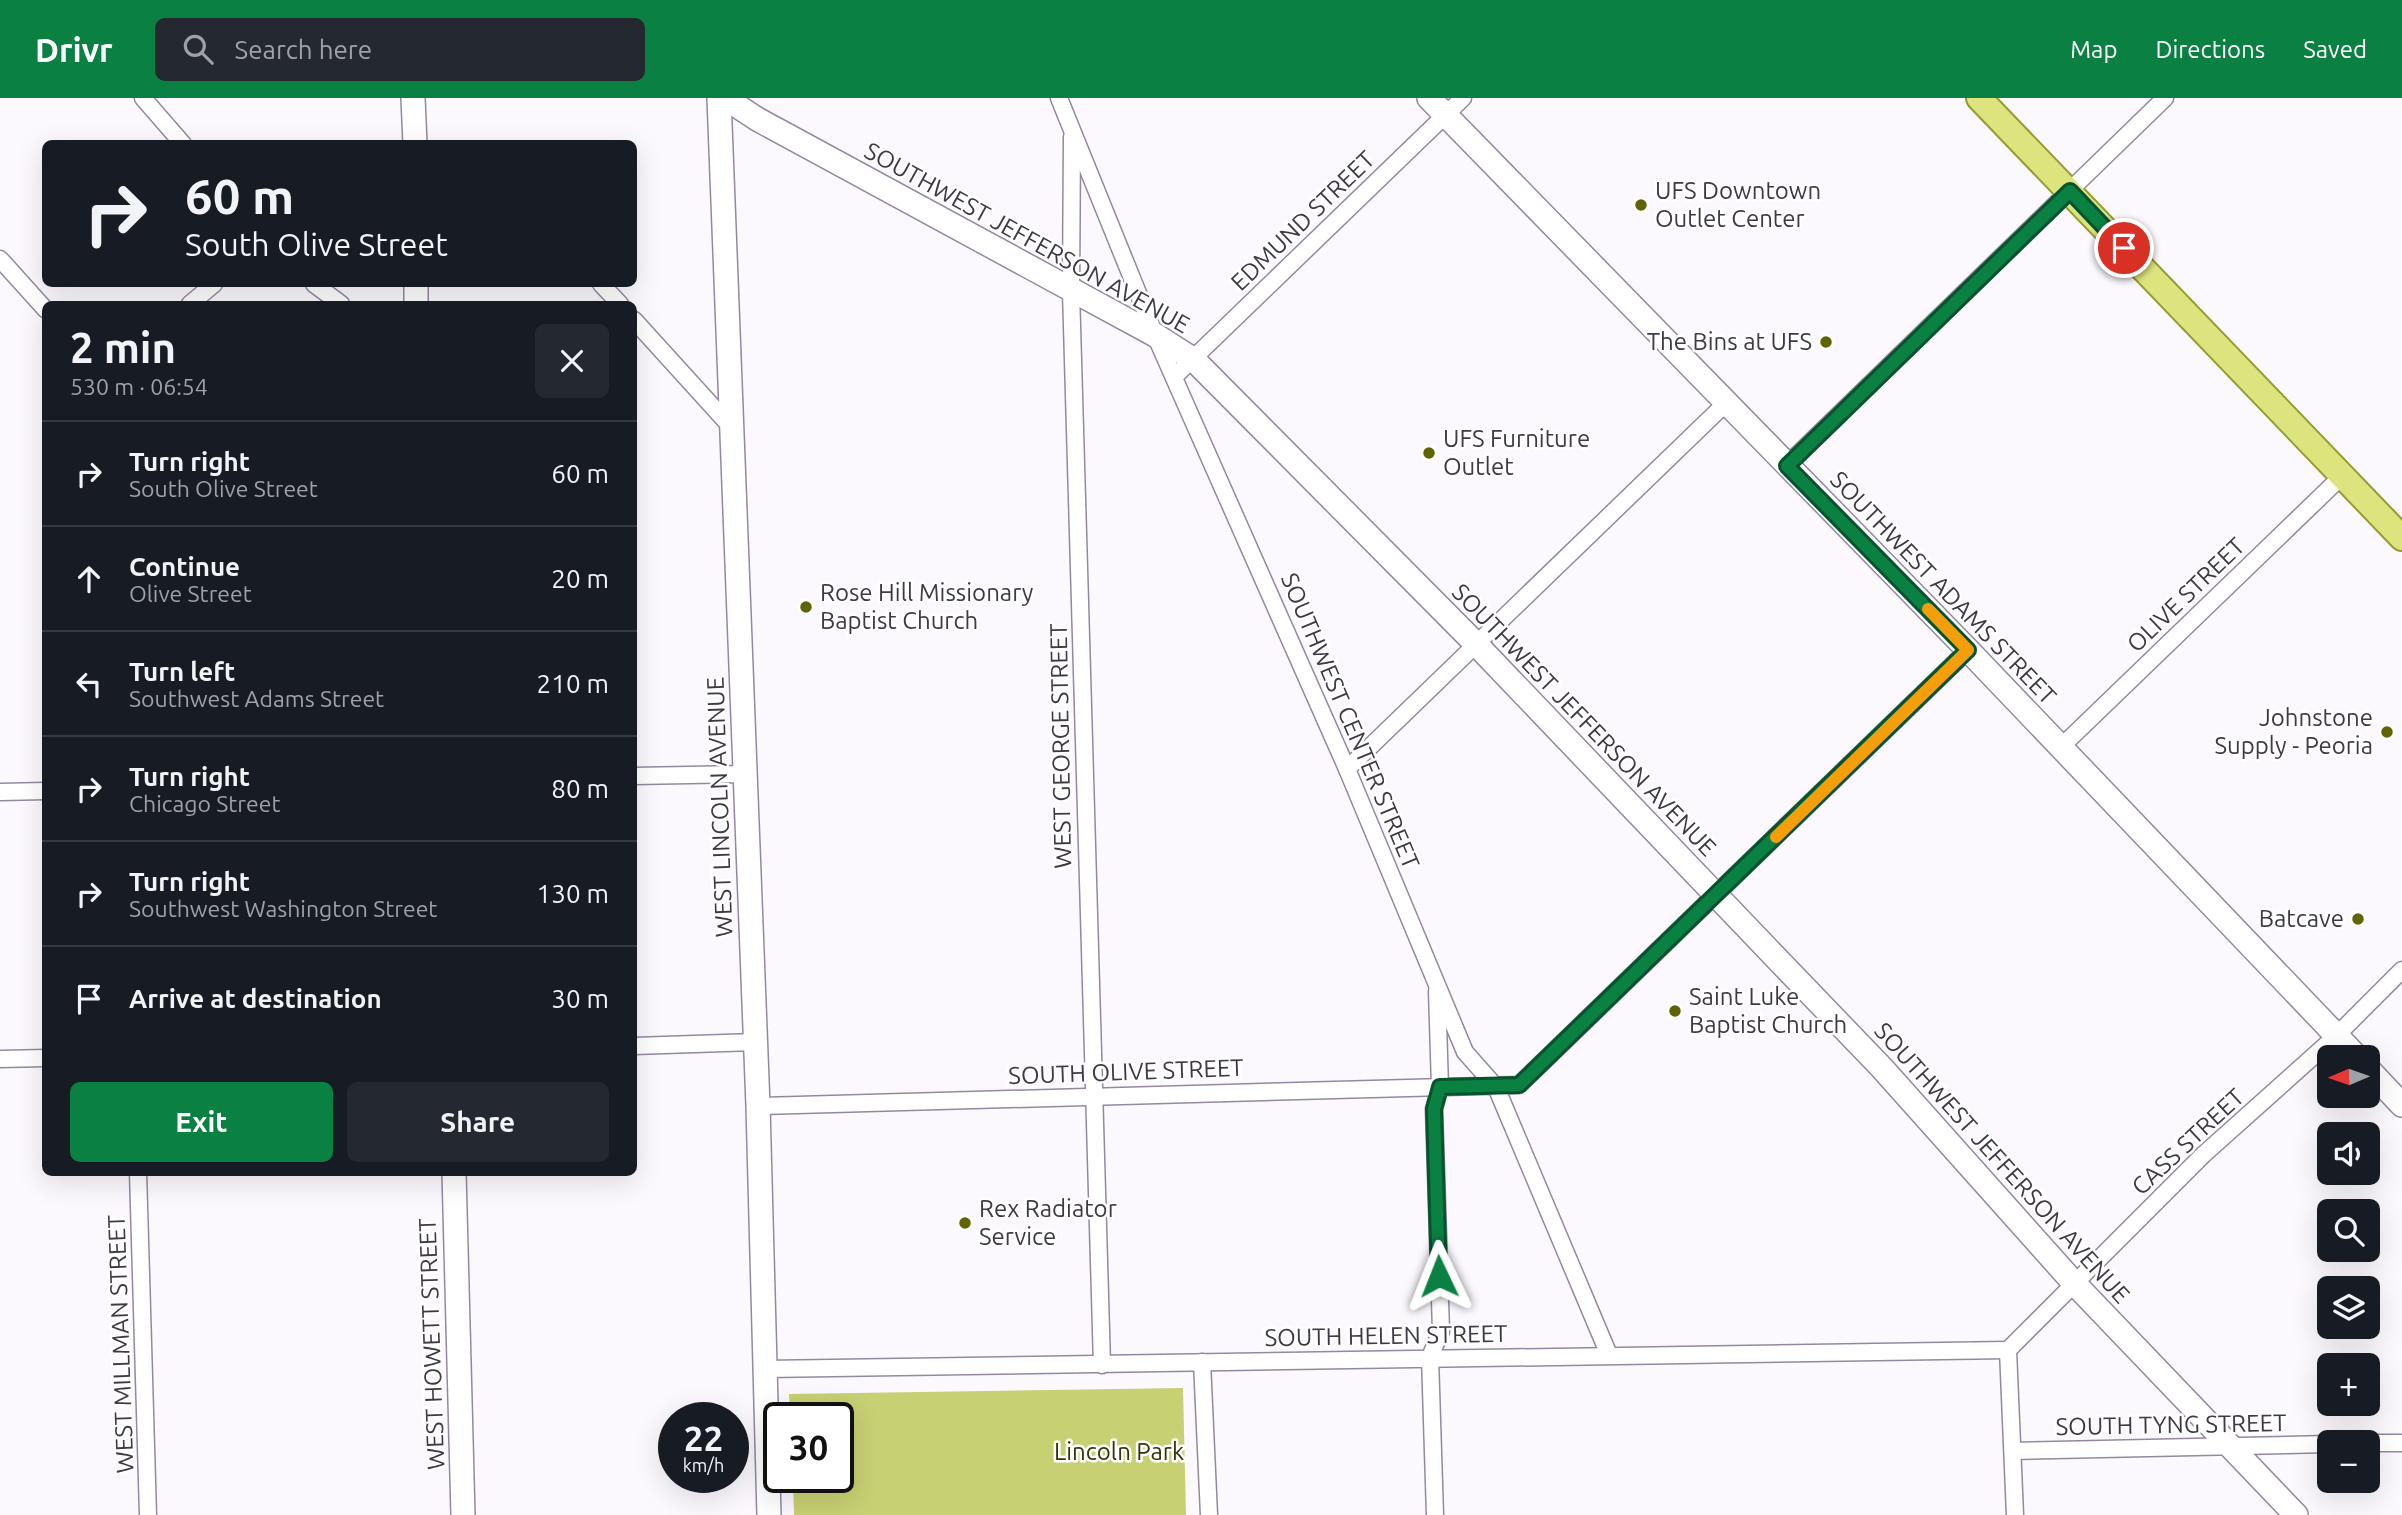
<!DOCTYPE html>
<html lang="en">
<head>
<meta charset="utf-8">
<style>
  :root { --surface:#171b24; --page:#242831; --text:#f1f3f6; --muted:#9ea1a6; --line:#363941; --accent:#0b8043 }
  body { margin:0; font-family:Ubuntu,sans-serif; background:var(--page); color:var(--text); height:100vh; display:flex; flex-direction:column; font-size:26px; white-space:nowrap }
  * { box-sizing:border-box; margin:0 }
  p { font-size:23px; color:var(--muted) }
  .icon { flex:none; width:38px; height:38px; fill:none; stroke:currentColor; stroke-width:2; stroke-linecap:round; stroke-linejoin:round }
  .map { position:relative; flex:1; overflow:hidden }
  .details { position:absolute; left:42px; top:203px; width:595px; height:875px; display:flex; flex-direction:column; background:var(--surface); border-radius:10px; box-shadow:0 7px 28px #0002 }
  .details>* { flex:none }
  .banner { position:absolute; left:42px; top:42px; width:595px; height:147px; border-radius:10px; box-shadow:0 7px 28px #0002; background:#171b24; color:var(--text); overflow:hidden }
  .needle { width:46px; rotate:268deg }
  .controls { position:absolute; left:2317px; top:947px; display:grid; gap:14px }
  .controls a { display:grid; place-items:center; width:63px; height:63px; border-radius:10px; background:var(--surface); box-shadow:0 7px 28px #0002; font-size:35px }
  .speed { position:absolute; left:658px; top:1304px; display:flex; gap:14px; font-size:35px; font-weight:700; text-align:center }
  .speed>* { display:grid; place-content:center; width:91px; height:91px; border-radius:50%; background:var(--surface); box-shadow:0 7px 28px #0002; line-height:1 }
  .speed small { font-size:18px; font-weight:400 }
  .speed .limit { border:4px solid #111; border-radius:10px; background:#fff; color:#111 }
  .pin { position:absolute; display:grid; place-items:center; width:60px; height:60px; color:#fff; margin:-30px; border:4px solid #fff; border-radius:50%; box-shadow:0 2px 7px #0007 }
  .me { position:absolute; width:77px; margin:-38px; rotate:358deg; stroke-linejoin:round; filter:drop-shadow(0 0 5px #0008) }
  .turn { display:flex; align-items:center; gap:24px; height:147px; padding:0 28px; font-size:32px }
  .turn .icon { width:91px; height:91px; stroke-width:2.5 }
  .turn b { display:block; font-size:49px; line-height:60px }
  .round { display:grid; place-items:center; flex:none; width:74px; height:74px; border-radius:10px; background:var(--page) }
  .summary { display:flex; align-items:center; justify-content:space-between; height:119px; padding:0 28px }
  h1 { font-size:42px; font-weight:700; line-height:52px }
  .button { display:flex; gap:14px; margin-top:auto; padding:14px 28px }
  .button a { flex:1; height:80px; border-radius:10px; background:var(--accent); color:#fff; font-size:28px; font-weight:700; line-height:80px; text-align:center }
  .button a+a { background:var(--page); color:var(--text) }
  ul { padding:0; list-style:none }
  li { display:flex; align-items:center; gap:21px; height:105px; padding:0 28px; border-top:2px solid var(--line) }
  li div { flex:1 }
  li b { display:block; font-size:26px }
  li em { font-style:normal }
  header { display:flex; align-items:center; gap:42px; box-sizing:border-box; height:98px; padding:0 35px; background:var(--accent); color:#fff }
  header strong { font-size:33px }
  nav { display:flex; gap:38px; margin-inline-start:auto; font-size:24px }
  .search { width:490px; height:63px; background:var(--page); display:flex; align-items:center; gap:18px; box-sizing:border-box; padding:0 24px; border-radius:10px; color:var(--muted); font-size:26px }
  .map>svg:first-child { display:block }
  .green { fill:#c7d073 }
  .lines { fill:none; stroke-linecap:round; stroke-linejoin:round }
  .street-casing { stroke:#9488a1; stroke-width:19 }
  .secondary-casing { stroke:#9488a1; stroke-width:26 }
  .primary-casing { stroke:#969b31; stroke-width:28 }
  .street { stroke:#fff; stroke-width:16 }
  .secondary { stroke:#fff; stroke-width:23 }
  .primary { stroke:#dde37d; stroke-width:24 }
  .route-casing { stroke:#07532c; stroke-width:18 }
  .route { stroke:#0b8043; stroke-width:12 }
  .slow { stroke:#f59e0b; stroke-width:12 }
  .poi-dot { fill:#5f6400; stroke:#fff; stroke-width:2.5 }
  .labels { text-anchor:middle; stroke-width:5; stroke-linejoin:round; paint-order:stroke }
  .poi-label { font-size:24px; fill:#3e3944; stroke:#fff; text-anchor:start }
  .street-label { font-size:24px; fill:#3e3944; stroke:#fff }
  .park-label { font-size:24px; fill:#323507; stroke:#fff }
</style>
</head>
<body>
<header>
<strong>Drivr</strong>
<div class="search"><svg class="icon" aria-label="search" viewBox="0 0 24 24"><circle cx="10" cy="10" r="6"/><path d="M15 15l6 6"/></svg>Search here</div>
<nav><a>Map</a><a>Directions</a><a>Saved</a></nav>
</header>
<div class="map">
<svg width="2402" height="1417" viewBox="0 0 2402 1417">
  <rect width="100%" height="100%" fill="#fcf9fe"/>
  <!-- green -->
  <path class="green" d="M1183,1290L1186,1417H794L793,1379H838V1320L790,1319L789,1296Z"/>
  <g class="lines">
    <!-- street casing -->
    <g class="street-casing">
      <g id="street">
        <path d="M143,0L183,46"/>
        <path d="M1059,0L1155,237L1347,671L1465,954L1496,989L1609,1257"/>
        <path d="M1072,39L1071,193L1102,1267"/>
        <path d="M0,161L46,212"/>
        <path d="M314,186L341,206"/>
        <path d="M601,186L620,206"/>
        <path d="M190,206L214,186"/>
        <path d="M634,222L733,331"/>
        <path d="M1175,278L1463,0"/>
        <path d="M1787,367L2165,0"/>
        <path d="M2061,649L2342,378"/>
        <path d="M1347,671L1726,305"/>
        <path d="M634,678L744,676"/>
        <path d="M0,694L46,693"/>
        <path d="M634,948L755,944"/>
        <path d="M0,961L46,960"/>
        <path d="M758,1008L1519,987L1968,552"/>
        <path d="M138,1074L148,1417"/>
        <path d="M2008,1252L2203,1057L2336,938L2402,872"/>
        <path d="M2008,1252L2015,1417"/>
        <path d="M1202,1264L1209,1417"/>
        <path d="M765,1271L2008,1252"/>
        <path d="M2368,1345H2402"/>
        <path d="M2013,1353L2329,1346"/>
        <path d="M1435,1417L1430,1259L1441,1233L1434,1011L1440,989L1437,893"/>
      </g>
    </g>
    <!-- secondary casing -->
    <g class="secondary-casing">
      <g id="secondary">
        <path d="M413,0L415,46"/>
        <path d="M719,0L758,1008L769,1417"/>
        <path d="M725,0L757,21L1155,237L1194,262L1476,546L1781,865L1882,970L2074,1185L2296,1417"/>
        <path d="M1429,0L1968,552L2357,959"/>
        <path d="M416,186V206"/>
        <path d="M2368,971L2402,1007"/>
        <path d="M454,1074L463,1417"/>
      </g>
    </g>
    <!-- primary casing -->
    <g class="primary-casing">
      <path id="primary" d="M1979,0L2402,440"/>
    </g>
    <!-- street -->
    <use href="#street" class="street"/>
    <!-- secondary -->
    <use href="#secondary" class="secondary"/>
    <!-- primary -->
    <use href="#primary" class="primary"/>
  </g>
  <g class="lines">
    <!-- route casing -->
    <g class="route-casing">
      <path id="route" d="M1439,1178L1434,1011L1440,989L1519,987L1968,552L1787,368L2070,93L2124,150"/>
    </g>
    <!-- route -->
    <use href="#route" class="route"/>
    <!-- slow -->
    <path class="slow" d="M1776,739L1968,552L1928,511"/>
  </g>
  <!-- markers -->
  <g class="poi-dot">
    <circle cx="1641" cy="107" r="7"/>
    <circle cx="1826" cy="244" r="7"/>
    <circle cx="1429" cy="355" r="7"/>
    <circle cx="806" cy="509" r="7"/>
    <circle cx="2387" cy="634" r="7"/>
    <circle cx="2358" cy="821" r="7"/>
    <circle cx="1675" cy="913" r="7"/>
    <circle cx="965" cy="1125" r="7"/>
  </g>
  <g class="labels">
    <!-- poi labels -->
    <g class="poi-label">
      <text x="1655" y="101">UFS Downtown<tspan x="1655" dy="28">Outlet Center</tspan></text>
      <text x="1812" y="252" text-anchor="end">The Bins at UFS</text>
      <text x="1443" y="349">UFS Furniture<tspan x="1443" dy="28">Outlet</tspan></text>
      <text x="820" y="503">Rose Hill Missionary<tspan x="820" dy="28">Baptist Church</tspan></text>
      <text x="2373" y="628" text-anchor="end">Johnstone<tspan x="2373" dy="28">Supply - Peoria</tspan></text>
      <text x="2344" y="829" text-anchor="end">Batcave</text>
      <text x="1689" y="907">Saint Luke<tspan x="1689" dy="28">Baptist Church</tspan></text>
      <text x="979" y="1119">Rex Radiator<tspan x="979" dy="28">Service</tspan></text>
    </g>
    <!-- street labels -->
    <g class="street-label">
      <text transform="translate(1303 123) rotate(-44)" y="8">EDMUND STREET</text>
      <text transform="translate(1027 140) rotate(29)" y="8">SOUTHWEST JEFFERSON AVENUE</text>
      <text transform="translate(1943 490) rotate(46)" y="8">SOUTHWEST ADAMS STREET</text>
      <text transform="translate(2186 497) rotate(-44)" y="8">OLIVE STREET</text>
      <text transform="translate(1584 622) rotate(46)" y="8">SOUTHWEST JEFFERSON AVENUE</text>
      <text transform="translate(1350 623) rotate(67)" y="8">SOUTHWEST CENTER STREET</text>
      <text transform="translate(1061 648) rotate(-91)" y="8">WEST GEORGE STREET</text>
      <text transform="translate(720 709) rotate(-92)" y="8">WEST LINCOLN AVENUE</text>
      <text transform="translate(1126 974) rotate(-2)" y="8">SOUTH OLIVE STREET</text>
      <text transform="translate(2188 1044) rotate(-43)" y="8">CASS STREET</text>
      <text transform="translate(2002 1065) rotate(48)" y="8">SOUTHWEST JEFFERSON AVENUE</text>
      <text transform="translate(1386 1238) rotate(-1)" y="8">SOUTH HELEN STREET</text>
      <text transform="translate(121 1246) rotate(-92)" y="8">WEST MILLMAN STREET</text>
      <text transform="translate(432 1246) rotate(-92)" y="8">WEST HOWETT STREET</text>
      <text transform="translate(2171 1327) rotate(-1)" y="8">SOUTH TYNG STREET</text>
    </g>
    <!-- park labels -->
    <g class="park-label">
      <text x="1119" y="1362">Lincoln Park</text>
    </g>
  </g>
</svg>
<div class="controls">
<a><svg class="needle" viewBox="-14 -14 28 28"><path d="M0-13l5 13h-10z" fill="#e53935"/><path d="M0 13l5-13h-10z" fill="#9ea1a6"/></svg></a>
<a><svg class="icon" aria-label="sound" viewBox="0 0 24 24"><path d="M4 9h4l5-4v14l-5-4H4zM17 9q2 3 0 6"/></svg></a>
<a><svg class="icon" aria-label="search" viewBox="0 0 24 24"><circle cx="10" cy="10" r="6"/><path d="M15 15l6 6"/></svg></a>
<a><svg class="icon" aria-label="layers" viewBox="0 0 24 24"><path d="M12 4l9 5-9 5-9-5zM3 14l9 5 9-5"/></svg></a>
<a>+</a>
<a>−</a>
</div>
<div class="speed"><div>22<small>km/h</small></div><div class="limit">30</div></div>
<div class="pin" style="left:2124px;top:150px;background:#d93025"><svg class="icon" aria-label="arrive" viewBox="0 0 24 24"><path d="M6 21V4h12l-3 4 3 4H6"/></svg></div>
<svg class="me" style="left:1439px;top:1178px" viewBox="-20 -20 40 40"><path d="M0-17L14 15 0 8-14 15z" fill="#0b8043" stroke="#fff" stroke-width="4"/></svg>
<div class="banner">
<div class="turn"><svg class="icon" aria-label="right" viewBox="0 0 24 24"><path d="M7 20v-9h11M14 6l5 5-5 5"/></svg><div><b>60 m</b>South Olive Street</div></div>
</div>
<section class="details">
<div class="summary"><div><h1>2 min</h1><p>530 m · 06:54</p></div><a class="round"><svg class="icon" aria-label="close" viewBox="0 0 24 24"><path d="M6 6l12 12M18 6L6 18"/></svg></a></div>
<ul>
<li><svg class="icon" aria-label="right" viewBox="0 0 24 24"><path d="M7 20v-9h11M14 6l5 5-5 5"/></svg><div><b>Turn right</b><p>South Olive Street</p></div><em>60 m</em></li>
<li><svg class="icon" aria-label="ahead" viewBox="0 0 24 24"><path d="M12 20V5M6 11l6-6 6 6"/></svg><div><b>Continue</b><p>Olive Street</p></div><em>20 m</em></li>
<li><svg class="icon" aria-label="left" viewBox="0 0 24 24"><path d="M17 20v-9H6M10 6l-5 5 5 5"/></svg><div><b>Turn left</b><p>Southwest Adams Street</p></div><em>210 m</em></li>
<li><svg class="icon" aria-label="right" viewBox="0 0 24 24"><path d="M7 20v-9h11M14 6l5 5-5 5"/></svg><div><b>Turn right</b><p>Chicago Street</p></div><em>80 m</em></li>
<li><svg class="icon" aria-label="right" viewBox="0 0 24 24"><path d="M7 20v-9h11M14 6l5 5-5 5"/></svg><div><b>Turn right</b><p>Southwest Washington Street</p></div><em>130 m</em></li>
<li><svg class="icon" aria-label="arrive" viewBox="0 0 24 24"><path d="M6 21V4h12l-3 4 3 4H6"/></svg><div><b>Arrive at destination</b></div><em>30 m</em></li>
</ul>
<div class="button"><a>Exit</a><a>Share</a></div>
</section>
</div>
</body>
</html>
